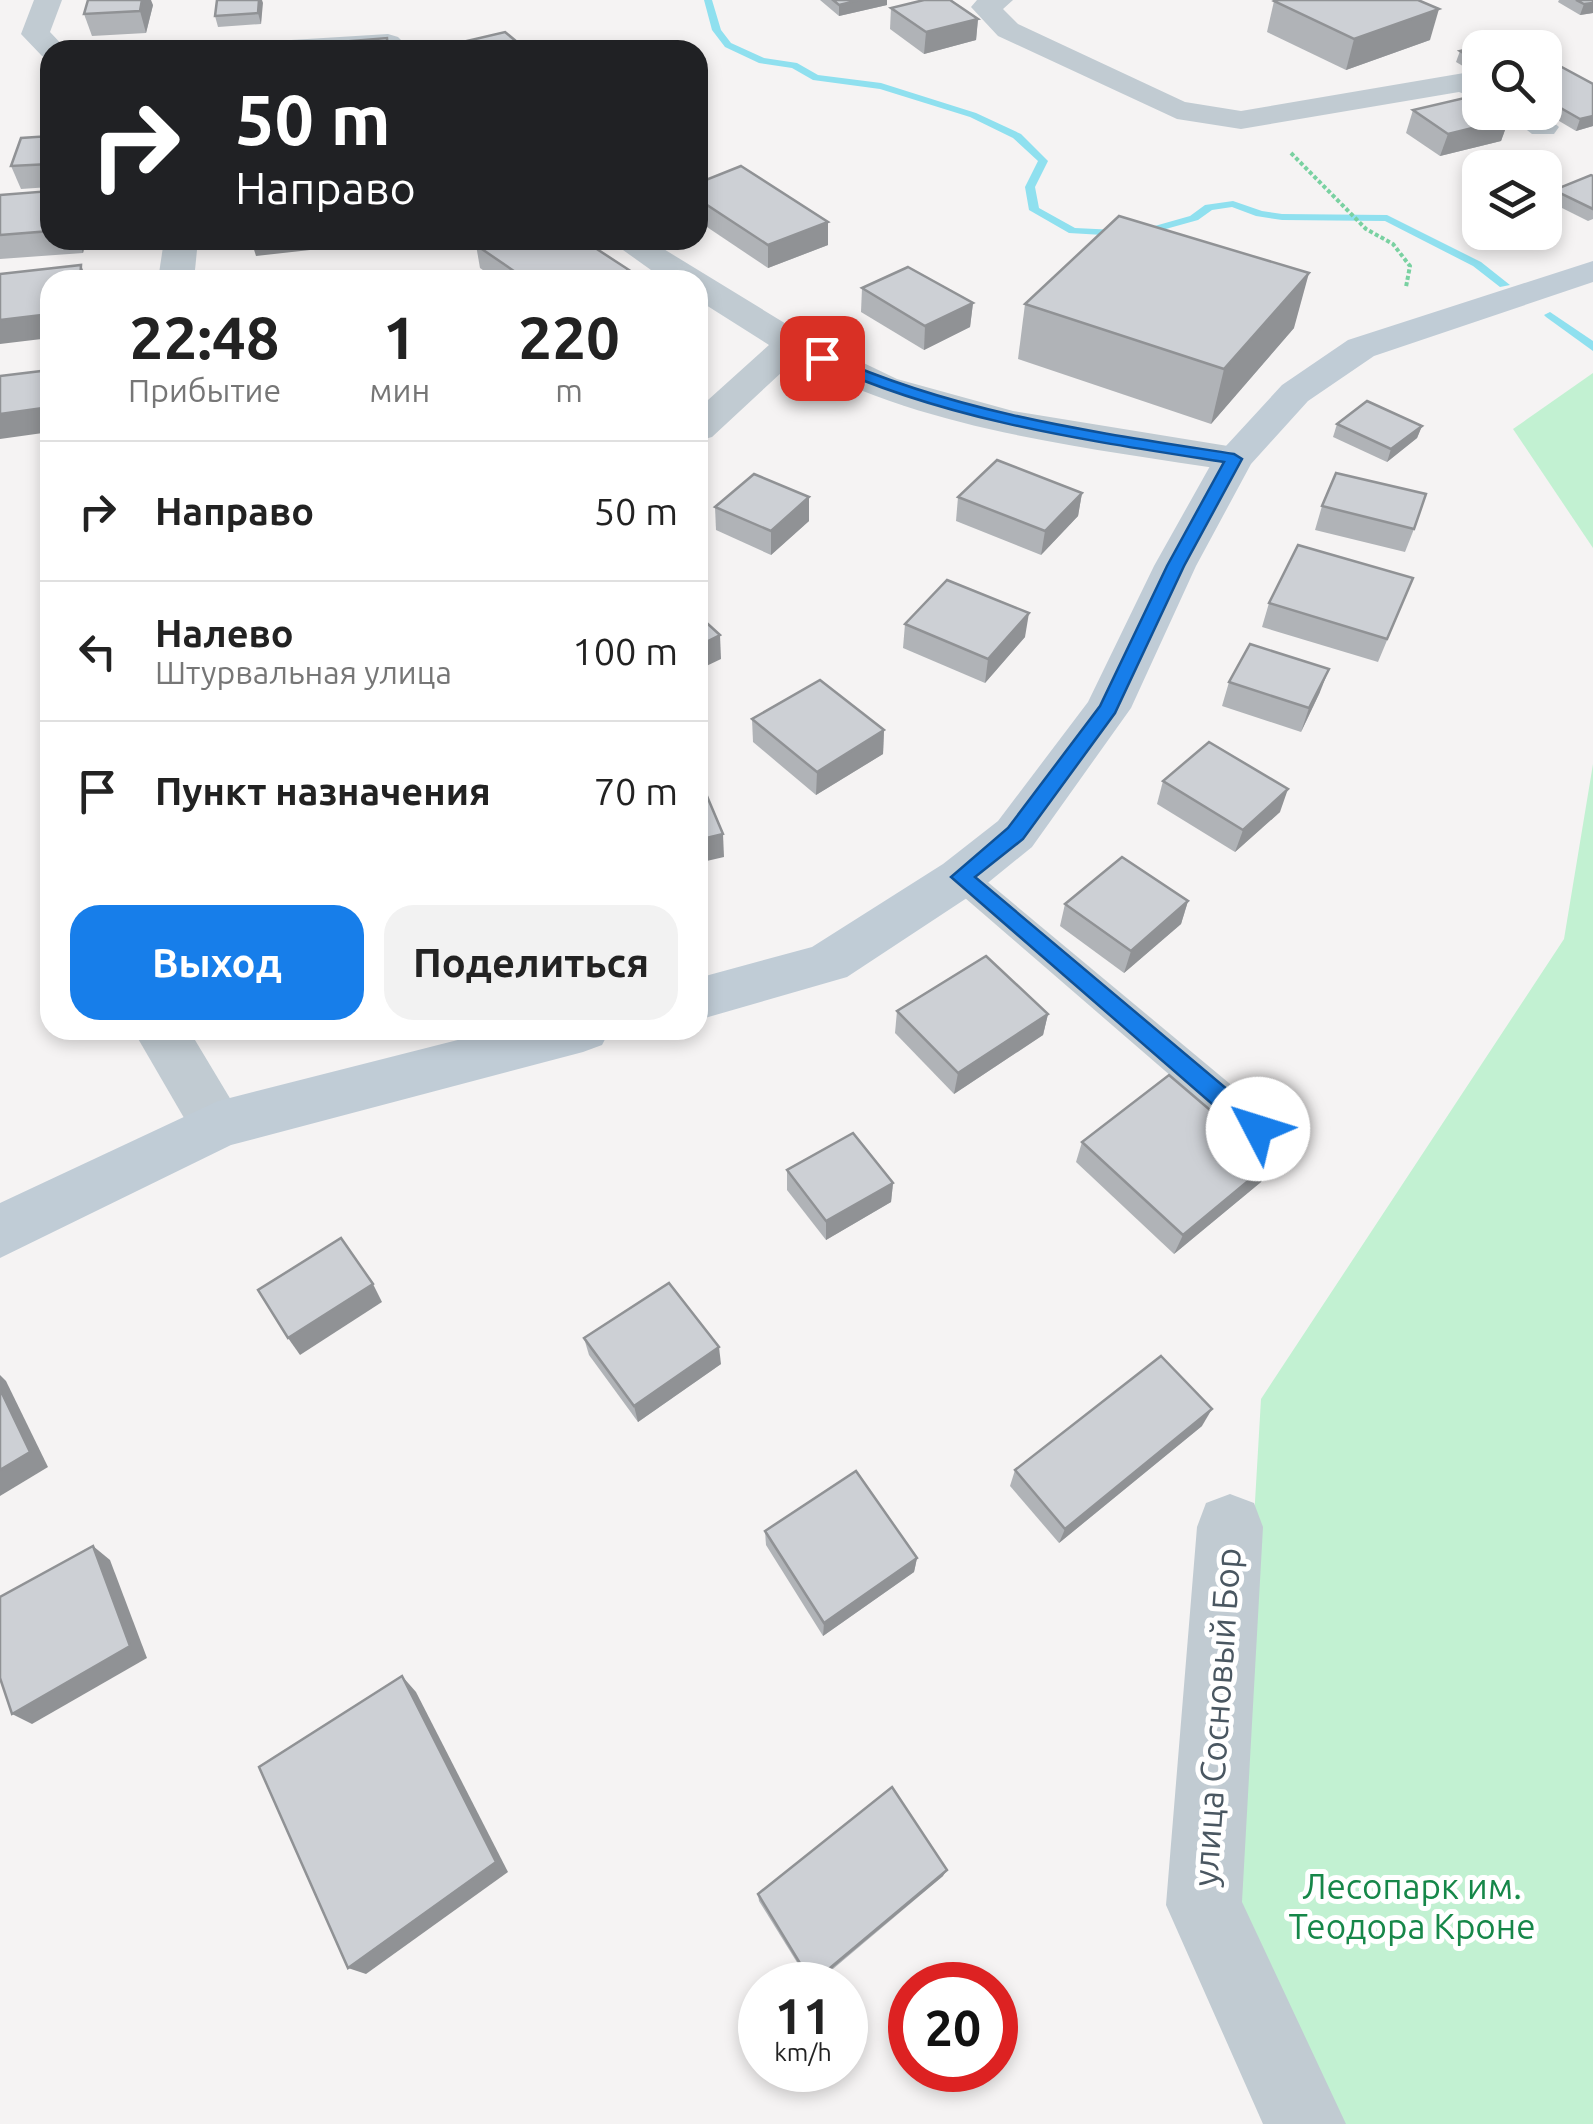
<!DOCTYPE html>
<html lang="ru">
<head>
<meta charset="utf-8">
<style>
  :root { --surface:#fff; --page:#f2f2f2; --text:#222; --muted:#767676; --line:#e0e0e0; --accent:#177eea }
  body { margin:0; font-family:Ubuntu,sans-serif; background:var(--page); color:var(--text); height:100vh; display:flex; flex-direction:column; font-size:38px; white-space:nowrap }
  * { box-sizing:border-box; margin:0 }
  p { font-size:32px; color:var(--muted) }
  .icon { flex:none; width:55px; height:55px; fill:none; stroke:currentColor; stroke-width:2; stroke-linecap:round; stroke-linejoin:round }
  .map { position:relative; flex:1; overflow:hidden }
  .side { position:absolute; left:40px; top:270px; width:668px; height:770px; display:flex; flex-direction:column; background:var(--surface); border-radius:30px; box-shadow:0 5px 15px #0003 }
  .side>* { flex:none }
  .banner { position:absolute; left:40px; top:40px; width:668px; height:210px; border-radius:30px; box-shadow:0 5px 15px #0003; background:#202124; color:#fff; overflow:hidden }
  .fabs { position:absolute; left:1462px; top:30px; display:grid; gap:20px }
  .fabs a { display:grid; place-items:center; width:100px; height:100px; border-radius:20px; background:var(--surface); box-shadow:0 5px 15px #0003; font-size:50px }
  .speed { position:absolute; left:738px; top:1962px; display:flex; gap:20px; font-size:50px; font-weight:700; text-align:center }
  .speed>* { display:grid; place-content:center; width:130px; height:130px; border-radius:50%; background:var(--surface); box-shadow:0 5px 15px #0003; line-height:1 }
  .speed small { font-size:25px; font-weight:400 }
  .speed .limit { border:15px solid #d22; background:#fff; color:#111 }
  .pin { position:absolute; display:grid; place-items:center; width:85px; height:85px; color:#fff; margin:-42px; border-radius:20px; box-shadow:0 5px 15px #0006 }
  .me { position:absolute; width:110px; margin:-55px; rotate:310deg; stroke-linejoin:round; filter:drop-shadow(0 0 8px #0008) }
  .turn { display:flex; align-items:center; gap:35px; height:210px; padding:0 30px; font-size:45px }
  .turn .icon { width:130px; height:130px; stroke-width:2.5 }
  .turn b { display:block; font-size:70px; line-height:85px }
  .eta { display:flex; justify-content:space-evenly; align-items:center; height:170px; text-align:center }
  .eta b { font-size:60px; font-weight:700; line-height:70px }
  .action { display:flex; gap:20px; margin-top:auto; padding:20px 30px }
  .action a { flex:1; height:115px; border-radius:30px; background:var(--accent); color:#fff; font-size:40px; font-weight:700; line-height:115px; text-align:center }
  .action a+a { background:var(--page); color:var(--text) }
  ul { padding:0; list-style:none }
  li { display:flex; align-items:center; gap:30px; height:140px; padding:0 30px; border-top:2px solid var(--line) }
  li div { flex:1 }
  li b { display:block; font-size:38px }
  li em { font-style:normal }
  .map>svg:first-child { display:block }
  .green { fill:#c2f1d2 }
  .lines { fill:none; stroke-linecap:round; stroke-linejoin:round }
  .stream { fill:#8fe0ef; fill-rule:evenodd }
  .path { stroke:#79d1a1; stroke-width:4; stroke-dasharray:4 2.5; stroke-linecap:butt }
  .service { fill:#c1cbd2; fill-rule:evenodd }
  .minor { fill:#c1cbd2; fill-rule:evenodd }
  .secondary { fill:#c0ccd6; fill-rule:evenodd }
  .wall { fill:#b0b3b7 }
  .shaded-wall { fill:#909295 }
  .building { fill:#cdd0d5; stroke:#909295; stroke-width:2.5 }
  .route { fill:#177eea; stroke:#0f5298; stroke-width:2.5 }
  .labels { text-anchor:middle; stroke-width:10; stroke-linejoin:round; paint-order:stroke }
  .near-street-label { font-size:35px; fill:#4a5761; stroke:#fff }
  .near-park-label { font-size:35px; fill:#168749; stroke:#fff }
</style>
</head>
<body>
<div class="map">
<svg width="1593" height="2124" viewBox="0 0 1593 2124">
  <rect width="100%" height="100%" fill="#f5f3f3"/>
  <!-- green -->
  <g class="green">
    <path d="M1593,373V548L1513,429Z"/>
    <path d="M1593,764V2124H1319L1229,1947L1261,1399L1564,939Z"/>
  </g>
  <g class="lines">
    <!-- stream -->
    <g class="stream">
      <path d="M704,0H712L721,30L731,43L764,58L797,63L818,75L881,83L976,113L1021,134L1048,161L1035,187L1039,208L1075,228L1137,231L1190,216L1205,205L1233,201L1262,211L1282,214L1387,215L1481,262L1510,285L1500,287L1473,266L1385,221L1282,220L1256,216L1232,207L1212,210L1198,220L1137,237L1069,233L1029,210L1025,187L1038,161L1013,138L970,117L880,89L813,80L792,68L759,63L725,47L712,30Z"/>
      <path d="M1550,312L1593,341V351L1546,317L1544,315Z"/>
    </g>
    <!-- path -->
    <path class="path" d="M1291,153L1366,229L1393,244L1410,266L1406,287"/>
    <!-- service -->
    <path class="service" d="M961,865L972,869L1271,1118L1276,1129L1271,1140L1258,1144L1245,1140L950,885L945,877L950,869Z"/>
    <!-- minor -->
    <g class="minor">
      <path d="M34,0H62L50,32L67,50H50V58L42,56L21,34Z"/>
      <path d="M977,0H1013L1003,9L1018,24L1185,102L1241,111L1464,73L1480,79V100L1459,92L1241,129L1177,119L998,36L971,7Z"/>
      <path d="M388,34L398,37L411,50H260L265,44L275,41Z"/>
      <path d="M1504,112H1541L1559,127L1554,134H1532Z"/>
      <path d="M164,240H198L194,280H158Z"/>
      <path d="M609,240H649L801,333L897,379L1013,411L1234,447L1248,451L1254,459L1248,467L1234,471C1085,447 930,432 795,360L712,437L698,441V409L769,345L698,300V280H665Z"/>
      <path d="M133,1030H189L246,1125L238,1142L218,1149L198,1142Z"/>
      <path d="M1230,1494L1254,1503L1263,1527L1242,1902L1346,2124H1263L1166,1905L1197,1527L1206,1503Z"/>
    </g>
    <!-- secondary -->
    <g class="secondary">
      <path d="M1593,261V282L1374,356L1308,401L1251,464L1196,566L1131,708L1032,847L979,890L847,977L698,1020V978L812,947L943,864L998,821L1088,702L1154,566L1214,459L1282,385L1348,340Z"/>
      <path d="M497,1030H610L602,1045L583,1052L231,1145L0,1258V1203L218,1101Z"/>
    </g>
  </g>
  <!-- wall -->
  <g class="wall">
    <path d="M217,0H262L261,24L218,27L215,16Z"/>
    <path d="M820,0H887V5L839,16Z"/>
    <path d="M1559,0H1593V13L1580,15L1558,2Z"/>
    <path d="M1274,1L1430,40L1346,70L1267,32Z"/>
    <path d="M153,5L146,33L92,36L84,14Z"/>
    <path d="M891,8L978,19L976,40L924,54L890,29Z"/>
    <path d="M1480,48V76L1456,62L1460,51Z"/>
    <path d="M1545,58L1593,84V126L1576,131L1544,112Z"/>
    <path d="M1413,110L1509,119L1501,141L1440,156L1406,133Z"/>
    <path d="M50,136V187L21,189L11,166Z"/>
    <path d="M1593,176V219L1588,221L1550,202L1554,190Z"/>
    <path d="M698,183L828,245L768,268L698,221Z"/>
    <path d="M50,191V240H86L83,253L0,259V195Z"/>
    <path d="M476,245L629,270L630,280H497L480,268Z"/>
    <path d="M862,288L973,303L970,327L924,350L861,312Z"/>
    <path d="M1025,304L1294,328L1211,424L1018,359Z"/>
    <path d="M1337,424L1422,426L1417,438L1387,462L1333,437Z"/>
    <path d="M1082,493L1078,516L1041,555L956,521L958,497Z"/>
    <path d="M809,497V521L771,555L716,530L715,507Z"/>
    <path d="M1322,506L1414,529L1405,552L1315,530Z"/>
    <path d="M1413,578L1378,662L1262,627L1269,603Z"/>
    <path d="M905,624L1025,637L985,683L903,648Z"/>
    <path d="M1229,682L1320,692L1301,732L1222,706Z"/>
    <path d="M752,719L884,730L883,754L816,795L753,742Z"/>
    <path d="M1163,781L1280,812L1235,852L1157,804Z"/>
    <path d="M1188,901L1181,924L1124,973L1060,926L1065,904Z"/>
    <path d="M897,1011L1048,1014L1043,1035L954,1094L895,1033Z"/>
    <path d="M1082,1142L1271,1162L1261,1182L1174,1254L1076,1162Z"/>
    <path d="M787,1170L893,1183L891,1202L826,1240L787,1190Z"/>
    <path d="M584,1338L721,1364L638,1422L589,1355Z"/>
    <path d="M1202,1426L1059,1543L1010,1486L1015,1470Z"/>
    <path d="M765,1531L917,1558L914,1572L823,1636L766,1545Z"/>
    <path d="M943,1876L814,1985H811L759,1901L758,1894Z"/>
  </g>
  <!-- shaded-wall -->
  <g class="shaded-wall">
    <path d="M142,0H151L153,5L146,33L140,11Z"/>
    <path d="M259,0H262L263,3L261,24L258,13Z"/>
    <path d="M860,0H887V5L839,16V5Z"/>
    <path d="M1593,3V13L1580,15L1584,4Z"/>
    <path d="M1439,9L1430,40L1346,70L1354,39Z"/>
    <path d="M978,19L976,40L924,54L926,32Z"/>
    <path d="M1593,116V126L1576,131L1580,119Z"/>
    <path d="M1509,119L1501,141L1440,156L1448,134Z"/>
    <path d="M828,222V245L768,268V245Z"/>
    <path d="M78,240H86L83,253Z"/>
    <path d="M251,240H318L319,249L256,256Z"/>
    <path d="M81,265L87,280H80Z"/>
    <path d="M629,270L630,280H606Z"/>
    <path d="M1309,273L1294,328L1211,424L1224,369Z"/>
    <path d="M973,303L970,327L924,350L925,326Z"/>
    <path d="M50,314V338L0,344V320Z"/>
    <path d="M704,336L705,348L698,351V339Z"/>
    <path d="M50,407V432L0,439V414Z"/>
    <path d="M1422,426L1417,438L1387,462L1391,449Z"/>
    <path d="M1082,493L1078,516L1041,555L1045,531Z"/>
    <path d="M809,497V521L771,555V531Z"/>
    <path d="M1029,613L1025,637L985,683L988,659Z"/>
    <path d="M720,635L721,659L698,670V646Z"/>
    <path d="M1329,669L1320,692L1301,732L1309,708Z"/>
    <path d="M884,730L883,754L816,795L817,772Z"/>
    <path d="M1288,789L1280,812L1235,852L1243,830Z"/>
    <path d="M723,834L724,857L698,863V840Z"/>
    <path d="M1188,901L1181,924L1124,973L1131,951Z"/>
    <path d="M1048,1014L1043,1035L954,1094L958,1073Z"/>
    <path d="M1271,1162L1261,1182L1174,1254L1183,1235Z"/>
    <path d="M893,1183L891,1202L826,1240V1221Z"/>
    <path d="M373,1284L382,1302L300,1355L288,1338Z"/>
    <path d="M719,1347L721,1364L638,1422L634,1406Z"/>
    <path d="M0,1375L6,1381L48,1467L0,1496Z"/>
    <path d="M1212,1409L1202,1426L1059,1543L1065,1529Z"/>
    <path d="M93,1546L110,1560L147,1658L32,1724L12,1714Z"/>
    <path d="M917,1558L914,1572L823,1636L824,1623Z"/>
    <path d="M402,1676L416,1692L508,1872L366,1974L348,1968Z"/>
    <path d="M947,1870L943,1876L812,1985V1983Z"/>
  </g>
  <!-- building -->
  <g class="building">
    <path d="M88,0H142L140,11L84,14Z"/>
    <path d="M217,0H259L258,13L215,16Z"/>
    <path d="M833,0H860L839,5Z"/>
    <path d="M924,0H950L978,19L926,32L891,8Z"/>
    <path d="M1276,0H1418L1439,9L1354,39L1274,1Z"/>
    <path d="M1576,0H1593V3L1584,4Z"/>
    <path d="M505,32L523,47L512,50H456L450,45Z"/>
    <path d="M387,38L388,50H330L329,43Z"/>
    <path d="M1510,39L1526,48H1480V63L1460,51Z"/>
    <path d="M569,44L577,50H544Z"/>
    <path d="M1545,58L1593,84V116L1580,119L1545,99Z"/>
    <path d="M1473,96L1480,100V112H1499L1509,119L1448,134L1413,110Z"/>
    <path d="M50,136V164L11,166L21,138Z"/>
    <path d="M741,166L828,222L768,245L698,199V183Z"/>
    <path d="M1591,175L1593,176V209L1554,190Z"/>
    <path d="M50,191V231L0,235V195Z"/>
    <path d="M1119,216L1309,273L1224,369L1025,304Z"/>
    <path d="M488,240H583L629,270L606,280H527L476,245Z"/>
    <path d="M81,265L80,280H50V314L0,320V274Z"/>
    <path d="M908,267L973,303L925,326L862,288Z"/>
    <path d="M50,370V407L0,414V376Z"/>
    <path d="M1367,401L1422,426L1391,449L1337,424Z"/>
    <path d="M997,460L1082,493L1045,531L958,497Z"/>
    <path d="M1336,473L1426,494L1414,529L1322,506Z"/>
    <path d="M754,474L809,497L771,531L715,507Z"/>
    <path d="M1298,545L1413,578L1387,639L1269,603Z"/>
    <path d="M947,580L1029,613L988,659L905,624Z"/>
    <path d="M698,615L720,635L698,646Z"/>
    <path d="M1250,644L1329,669L1309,708L1229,682Z"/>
    <path d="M820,680L884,730L817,772L752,719Z"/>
    <path d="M1209,742L1288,789L1243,830L1163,781Z"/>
    <path d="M701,782L723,834L698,840V783Z"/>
    <path d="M1122,857L1188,901L1131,951L1065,904Z"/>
    <path d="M986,956L1048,1014L958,1073L897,1011Z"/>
    <path d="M1169,1075L1271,1162L1183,1235L1082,1142Z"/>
    <path d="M853,1133L893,1183L826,1221L787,1170Z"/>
    <path d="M341,1238L373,1284L288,1338L258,1290Z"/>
    <path d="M669,1283L719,1347L634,1406L584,1338Z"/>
    <path d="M1161,1356L1212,1409L1065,1529L1015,1470Z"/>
    <path d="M0,1389L30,1452L0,1470Z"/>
    <path d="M856,1471L917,1558L824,1623L765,1531Z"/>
    <path d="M93,1546L130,1646L12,1714L0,1678V1597Z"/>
    <path d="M402,1676L496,1862L348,1968L259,1767Z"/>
    <path d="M892,1787L947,1870L812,1983L758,1894Z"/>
  </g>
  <!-- route -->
  <path class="route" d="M817,355H828C958,414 1094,432 1234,454L1242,459L1184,566L1115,713L1023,839L975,877L1266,1122L1269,1129L1266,1136H1249L951,877L1008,828L1100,706L1167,566L1224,462C1084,440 947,421 817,361Z"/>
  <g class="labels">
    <!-- near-street labels -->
    <g class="near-street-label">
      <text transform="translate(1217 1717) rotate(-86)" y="12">улица Сосновый Бор</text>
    </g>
    <!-- near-park labels -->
    <g class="near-park-label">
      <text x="1412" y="1899">Лесопарк им.<tspan x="1412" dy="40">Теодора Кроне</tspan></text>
    </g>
  </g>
</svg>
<div class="fabs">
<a><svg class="icon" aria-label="search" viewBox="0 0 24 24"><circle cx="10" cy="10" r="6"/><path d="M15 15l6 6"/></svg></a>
<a><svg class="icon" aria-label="layers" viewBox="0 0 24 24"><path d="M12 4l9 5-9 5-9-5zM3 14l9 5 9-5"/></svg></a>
</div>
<div class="speed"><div>11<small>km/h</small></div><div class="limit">20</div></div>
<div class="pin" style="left:822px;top:358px;background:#d93025"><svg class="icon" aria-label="arrive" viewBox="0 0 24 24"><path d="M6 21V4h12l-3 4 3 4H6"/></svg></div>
<svg class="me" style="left:1258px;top:1129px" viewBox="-20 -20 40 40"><circle r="19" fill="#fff"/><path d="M0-13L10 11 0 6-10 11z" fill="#177eea"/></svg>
<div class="banner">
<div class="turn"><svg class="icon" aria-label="right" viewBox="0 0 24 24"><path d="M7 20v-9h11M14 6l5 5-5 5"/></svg><div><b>50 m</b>Направо</div></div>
</div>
<section class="side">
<div class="eta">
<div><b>22:48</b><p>Прибытие</p></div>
<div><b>1</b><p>мин</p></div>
<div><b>220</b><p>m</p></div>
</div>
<ul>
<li><svg class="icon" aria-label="right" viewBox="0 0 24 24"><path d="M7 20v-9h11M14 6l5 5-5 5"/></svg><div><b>Направо</b></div><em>50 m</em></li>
<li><svg class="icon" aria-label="left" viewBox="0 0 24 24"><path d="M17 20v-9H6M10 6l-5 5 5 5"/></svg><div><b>Налево</b><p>Штурвальная улица</p></div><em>100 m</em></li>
<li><svg class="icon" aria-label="arrive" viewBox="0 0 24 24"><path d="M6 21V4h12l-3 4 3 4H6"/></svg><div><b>Пункт назначения</b></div><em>70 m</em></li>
</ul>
<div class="action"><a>Выход</a><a>Поделиться</a></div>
</section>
</div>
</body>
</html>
